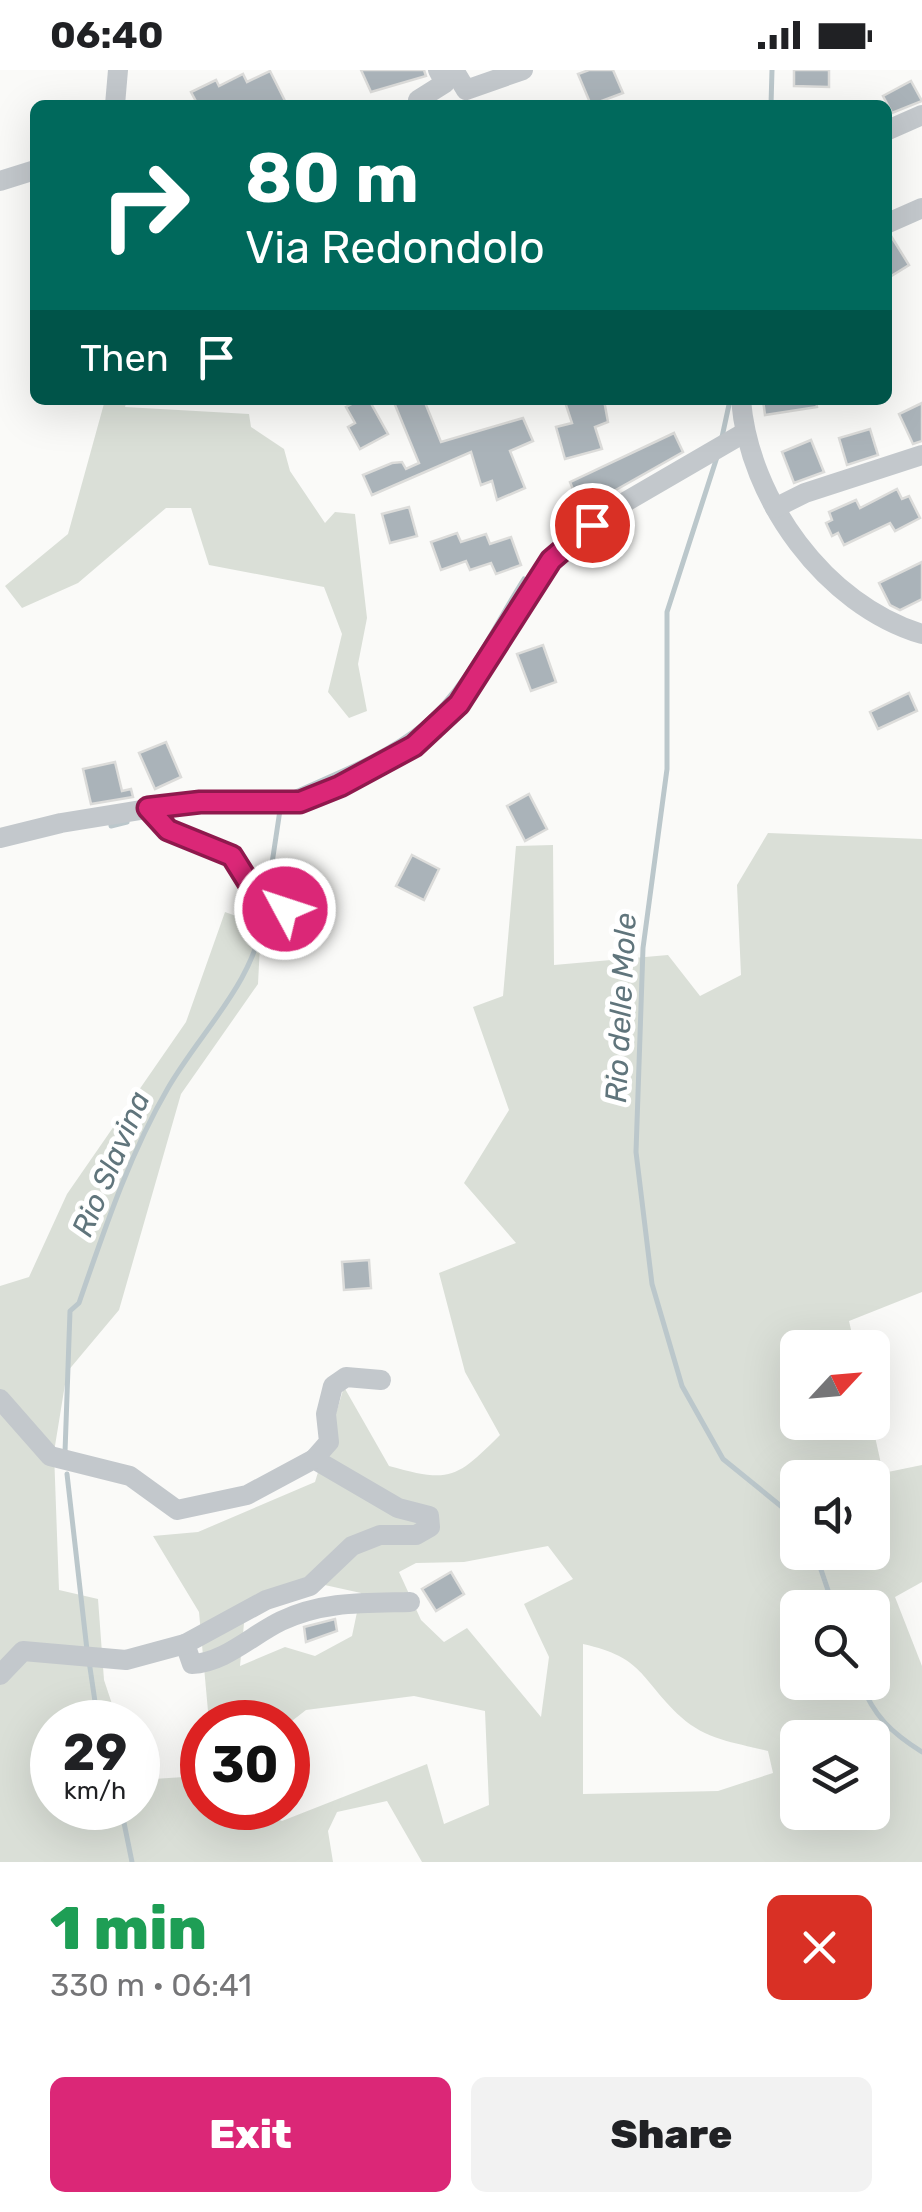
<!DOCTYPE html>
<html lang="en">
<head>
<meta charset="utf-8">
<style>
  :root { --surface:#fff; --page:#f2f2f2; --text:#202124; --muted:#757577; --accent:#db2777 }
  body { margin:0; font-family:Rubik,sans-serif; background:var(--page); color:var(--text); height:100vh; display:flex; flex-direction:column; font-size:38px; white-space:nowrap }
  * { box-sizing:border-box; margin:0 }
  p { font-size:32px; color:var(--muted) }
  .icon { flex:none; width:55px; height:55px; fill:none; stroke:currentColor; stroke-width:2; stroke-linecap:round; stroke-linejoin:round }
  .map { position:relative; height:1792px; overflow:hidden }
  .sheet { display:flex; flex-direction:column; background:var(--surface); flex:1 }
  .sheet>* { flex:none }
  .banner { position:absolute; left:30px; top:30px; width:862px; height:305px; border-radius:15px; box-shadow:0 10px 40px #0002; background:#00695c; color:#fff; overflow:hidden }
  .needle { width:65px; rotate:64deg }
  .buttons { position:absolute; left:780px; top:1260px; display:grid; gap:20px }
  .buttons a { display:grid; place-items:center; width:110px; height:110px; border-radius:15px; background:var(--surface); box-shadow:0 10px 40px #0002; font-size:50px }
  .speed { position:absolute; left:30px; top:1630px; display:flex; gap:20px; font-size:50px; font-weight:700; text-align:center }
  .speed>* { display:grid; place-content:center; width:130px; height:130px; border-radius:50%; background:var(--surface); box-shadow:0 10px 40px #0002; line-height:1 }
  .speed small { font-size:25px; font-weight:400 }
  .speed .limit { border:15px solid #d22; background:#fff; color:#111 }
  .pin { position:absolute; display:grid; place-items:center; width:85px; height:85px; color:#fff; margin:-42px; border:5px solid #fff; border-radius:50%; box-shadow:0 2px 10px #0007 }
  .me { position:absolute; width:110px; margin:-55px; rotate:310deg; stroke-linejoin:round; filter:drop-shadow(0 0 8px #0008) }
  .turn { display:flex; align-items:center; gap:35px; height:210px; padding:0 50px; font-size:45px }
  .turn .icon { width:130px; height:130px; stroke-width:2.5 }
  .turn b { display:block; font-size:70px; line-height:85px }
  .then { display:flex; align-items:center; height:95px; padding:0 50px; background:#0003; gap:20px; font-size:38px }
  .round { display:grid; place-items:center; flex:none; width:105px; height:105px; border-radius:15px; background:var(--page) }
  .overview { display:flex; align-items:center; justify-content:space-between; height:170px; padding:0 50px }
  h1 { font-size:60px; font-weight:800; line-height:75px; color:#1e9e55 }
  .primary-button { display:flex; gap:20px; margin-top:auto; padding:20px 50px }
  .primary-button a { flex:1; height:115px; border-radius:15px; background:var(--accent); color:#fff; font-size:40px; font-weight:800; line-height:115px; text-align:center }
  .primary-button a+a { background:var(--page); color:var(--text) }
  .status { display:flex; justify-content:space-between; align-items:center; height:70px; padding:0 50px; background:var(--surface); direction:ltr }
  .status svg { height:28px; fill:currentColor }
  .map>svg:first-child { display:block }
  .green { fill:#dadfd7; fill-rule:evenodd }
  .lines { fill:none; stroke-linecap:round; stroke-linejoin:round }
  .stream { stroke:#bbc7cb; stroke-width:5 }
  .building { fill:#aab3b9; stroke:#dcdcda; stroke-width:2.5 }
  .minor { stroke:#c3c8cc; stroke-width:20 }
  .route-casing { stroke:#8e194d; stroke-width:25 }
  .route { stroke:#db2777; stroke-width:18 }
  .labels { text-anchor:middle; stroke-width:10; stroke-linejoin:round; paint-order:stroke }
  .water-label { font-size:30px; font-style:italic; fill:#60757c; stroke:#fff }
</style>
</head>
<body>
<div class="status"><b>06:40</b><svg viewBox="0 0 49 12"><path d="M0 12V9h3v3zM5 12V6h3v6zM10 12V3h3v9zM15 12V0h3v12zM26 1h20v11H26zM47 4h2v5h-2z"/></svg></div>
<div class="map">
<svg width="922" height="1792" viewBox="0 0 922 1792">
  <rect width="100%" height="100%" fill="#fafaf8"/>
  <!-- green -->
  <g class="green">
    <path d="M105,330H127L125,337L249,344L251,357L284,379L290,401L325,453L335,442L355,444L367,548L358,594L367,641L349,648L328,622L342,564L324,517L209,495L191,438H166L78,513L22,538L5,516L68,464Z"/>
    <path d="M768,763L922,769V1222L849,1251L855,1277L798,1278V1352L872,1353L883,1403L922,1395V1512L895,1527L922,1596V1792H422L387,1731L337,1742L328,1761L333,1792H0V1216L29,1207L67,1124L186,952L225,842L261,855L258,914L181,1024L119,1240L67,1302L54,1382L59,1520L98,1529L104,1610L118,1652H52V1738H138V1710L184,1707L202,1682V1738H252L282,1751L427,1694L444,1754L489,1735L485,1641L414,1626L306,1640L288,1654L209,1652L199,1542L153,1466L198,1462L315,1412L344,1317L389,1396C450,1413 456,1409 500,1365L465,1302L439,1203L516,1173L464,1113L509,1040L473,937L503,926L516,776L553,775L554,895L668,885L700,926L741,905L737,815ZM798,1408H872V1482H798ZM548,1476L573,1509L524,1534L549,1587L541,1647L467,1558L444,1572L421,1550L399,1502L416,1493L464,1492ZM302,1510L361,1523L352,1566L315,1586L285,1577L240,1596L246,1532ZM798,1538H872V1612H798ZM583,1574C645,1588 639,1608 681,1647C706,1670 737,1673 768,1681L773,1703L718,1721L583,1724ZM798,1668H872V1742H798Z"/>
  </g>
  <g class="lines">
    <!-- stream -->
    <g class="stream">
      <path d="M771,35L772,0"/>
      <path d="M722,367L730,330"/>
      <path d="M717,387L667,542V699L643,878L636,1082L652,1214L682,1316L723,1389L798,1450"/>
      <path d="M291,724C335,704 384,686 422,655C466,619 494,556 524,509"/>
      <path d="M111,756L127,752"/>
      <path d="M268,820L280,740"/>
      <path d="M65,1382L70,1241L79,1233C104,1161 129,1085 168,1018C201,961 255,912 264,844"/>
      <path d="M67,1404L87,1580"/>
      <path d="M815,1482L834,1538"/>
      <path d="M89,1591L98,1652"/>
      <path d="M861,1612C873,1646 892,1663 922,1682"/>
      <path d="M121,1738L132,1792"/>
    </g>
  </g>
  <!-- building -->
  <g class="building">
    <path d="M361,0H424L426,6L371,22Z"/>
    <path d="M589,0H613L623,23L591,35L578,4Z"/>
    <path d="M794,0H829V17L794,16Z"/>
    <path d="M270,1L287,35H198L191,22L216,10L219,16L243,4L247,12Z"/>
    <path d="M911,11L922,31L892,43L883,26Z"/>
    <path d="M891,166L909,195L888,208V167Z"/>
    <path d="M359,330H369L388,364L360,379L348,357L355,353L346,337Z"/>
    <path d="M393,330H424L441,372L523,348L533,371L510,381L525,418L497,430L492,411L481,415L471,382L372,425L363,405L392,393L402,392L406,399L419,393Z"/>
    <path d="M576,330H604L608,352L595,357L602,379L565,389L556,357L572,353L565,332Z"/>
    <path d="M763,330H816L817,337L765,345Z"/>
    <path d="M922,333V371L913,374L899,344Z"/>
    <path d="M870,359L878,385L847,395L839,368Z"/>
    <path d="M674,363L683,382L598,430L600,435L569,458L560,439L578,431L570,412Z"/>
    <path d="M811,370L824,402L794,413L782,382Z"/>
    <path d="M897,419L902,429L909,426L920,448L895,461L890,453L844,475L838,463L832,466L826,453L832,450L829,442L856,430L860,438Z"/>
    <path d="M409,437L417,466L390,473L382,444Z"/>
    <path d="M457,463L461,472L486,464L490,474L511,467L521,495L496,504L491,493L470,500L466,491L441,500L431,472Z"/>
    <path d="M922,492V529L900,540L890,535L879,513Z"/>
    <path d="M543,575L556,612L531,621L517,584Z"/>
    <path d="M909,623L917,641L878,659L870,642Z"/>
    <path d="M166,672L181,707L155,719L139,683Z"/>
    <path d="M115,692L122,721L131,719L133,727L91,734L83,699Z"/>
    <path d="M529,724L547,759L525,771L507,736Z"/>
    <path d="M412,785L439,799L424,830L396,816Z"/>
    <path d="M369,1190L371,1218L344,1220L342,1192Z"/>
    <path d="M451,1502L464,1524L436,1541L422,1519Z"/>
    <path d="M335,1549L337,1561L306,1572L304,1557Z"/>
  </g>
  <g class="lines">
    <!-- minor -->
    <g class="minor">
      <path d="M454,0L466,20L523,0"/>
      <path d="M418,30L445,13L438,0"/>
      <path d="M115,35L118,0"/>
      <path d="M888,60L922,45"/>
      <path d="M0,111L35,100"/>
      <path d="M888,153L922,138"/>
      <path d="M741,330C749,429 825,535 922,564"/>
      <path d="M775,438L805,423L922,385"/>
      <path d="M148,738L168,760L232,786L262,834L285,839"/>
      <path d="M0,768L61,753L190,732H300L383,695L430,663L459,634L551,490L627,431L744,363"/>
      <path d="M0,1329L50,1386L130,1406L177,1440L247,1425L314,1389L398,1438L429,1446L430,1457L416,1465H380L352,1476L310,1516L266,1530L185,1574L192,1594C224,1593 252,1565 281,1551C323,1531 364,1533 410,1532"/>
      <path d="M314,1389L329,1372L326,1344L333,1316L346,1307L381,1310"/>
      <path d="M0,1605L23,1581L126,1590L185,1574"/>
    </g>
  </g>
  <g class="lines">
    <!-- route casing -->
    <g class="route-casing">
      <path id="route" d="M285,839L262,834L232,786L168,760L148,738L200,732H300L340,716L414,676L459,634L551,490L592,455"/>
    </g>
    <!-- route -->
    <use href="#route" class="route"/>
  </g>
  <g class="labels">
    <!-- water labels -->
    <g class="water-label">
      <text transform="translate(621 938) rotate(-87)" y="10">Rio delle Mole</text>
      <text transform="translate(111 1094) rotate(-67)" y="10">Rio Slavina</text>
    </g>
  </g>
</svg>
<div class="buttons">
<a><svg class="needle" viewBox="-14 -14 28 28"><path d="M0-13l5 13h-10z" fill="#e53935"/><path d="M0 13l5-13h-10z" fill="#757577"/></svg></a>
<a><svg class="icon" aria-label="sound" viewBox="0 0 24 24"><path d="M4 9h4l5-4v14l-5-4H4zM17 9q2 3 0 6"/></svg></a>
<a><svg class="icon" aria-label="search" viewBox="0 0 24 24"><circle cx="10" cy="10" r="6"/><path d="M15 15l6 6"/></svg></a>
<a><svg class="icon" aria-label="layers" viewBox="0 0 24 24"><path d="M12 4l9 5-9 5-9-5zM3 14l9 5 9-5"/></svg></a>
</div>
<div class="speed"><div>29<small>km/h</small></div><div class="limit">30</div></div>
<div class="pin" style="left:592px;top:455px;background:#d93025"><svg class="icon" aria-label="arrive" viewBox="0 0 24 24"><path d="M6 21V4h12l-3 4 3 4H6"/></svg></div>
<svg class="me" style="left:285px;top:839px" viewBox="-20 -20 40 40"><circle r="17" fill="#db2777" stroke="#fff" stroke-width="3"/><path d="M0-11L8 9 0 5-8 9z" fill="#fff"/></svg>
<div class="banner">
<div class="turn"><svg class="icon" aria-label="right" viewBox="0 0 24 24"><path d="M7 20v-9h11M14 6l5 5-5 5"/></svg><div><b>80 m</b>Via Redondolo</div></div>
<div class="then">Then<svg class="icon" aria-label="arrive" viewBox="0 0 24 24"><path d="M6 21V4h12l-3 4 3 4H6"/></svg></div>
</div>
</div>
<section class="sheet">
<div class="overview"><div><h1>1 min</h1><p>330 m · 06:41</p></div><a class="round" style="background:#d93025;color:#fff"><svg class="icon" aria-label="close" viewBox="0 0 24 24"><path d="M6 6l12 12M18 6L6 18"/></svg></a></div>
<div class="primary-button"><a>Exit</a><a>Share</a></div>
</section>
</body>
</html>
